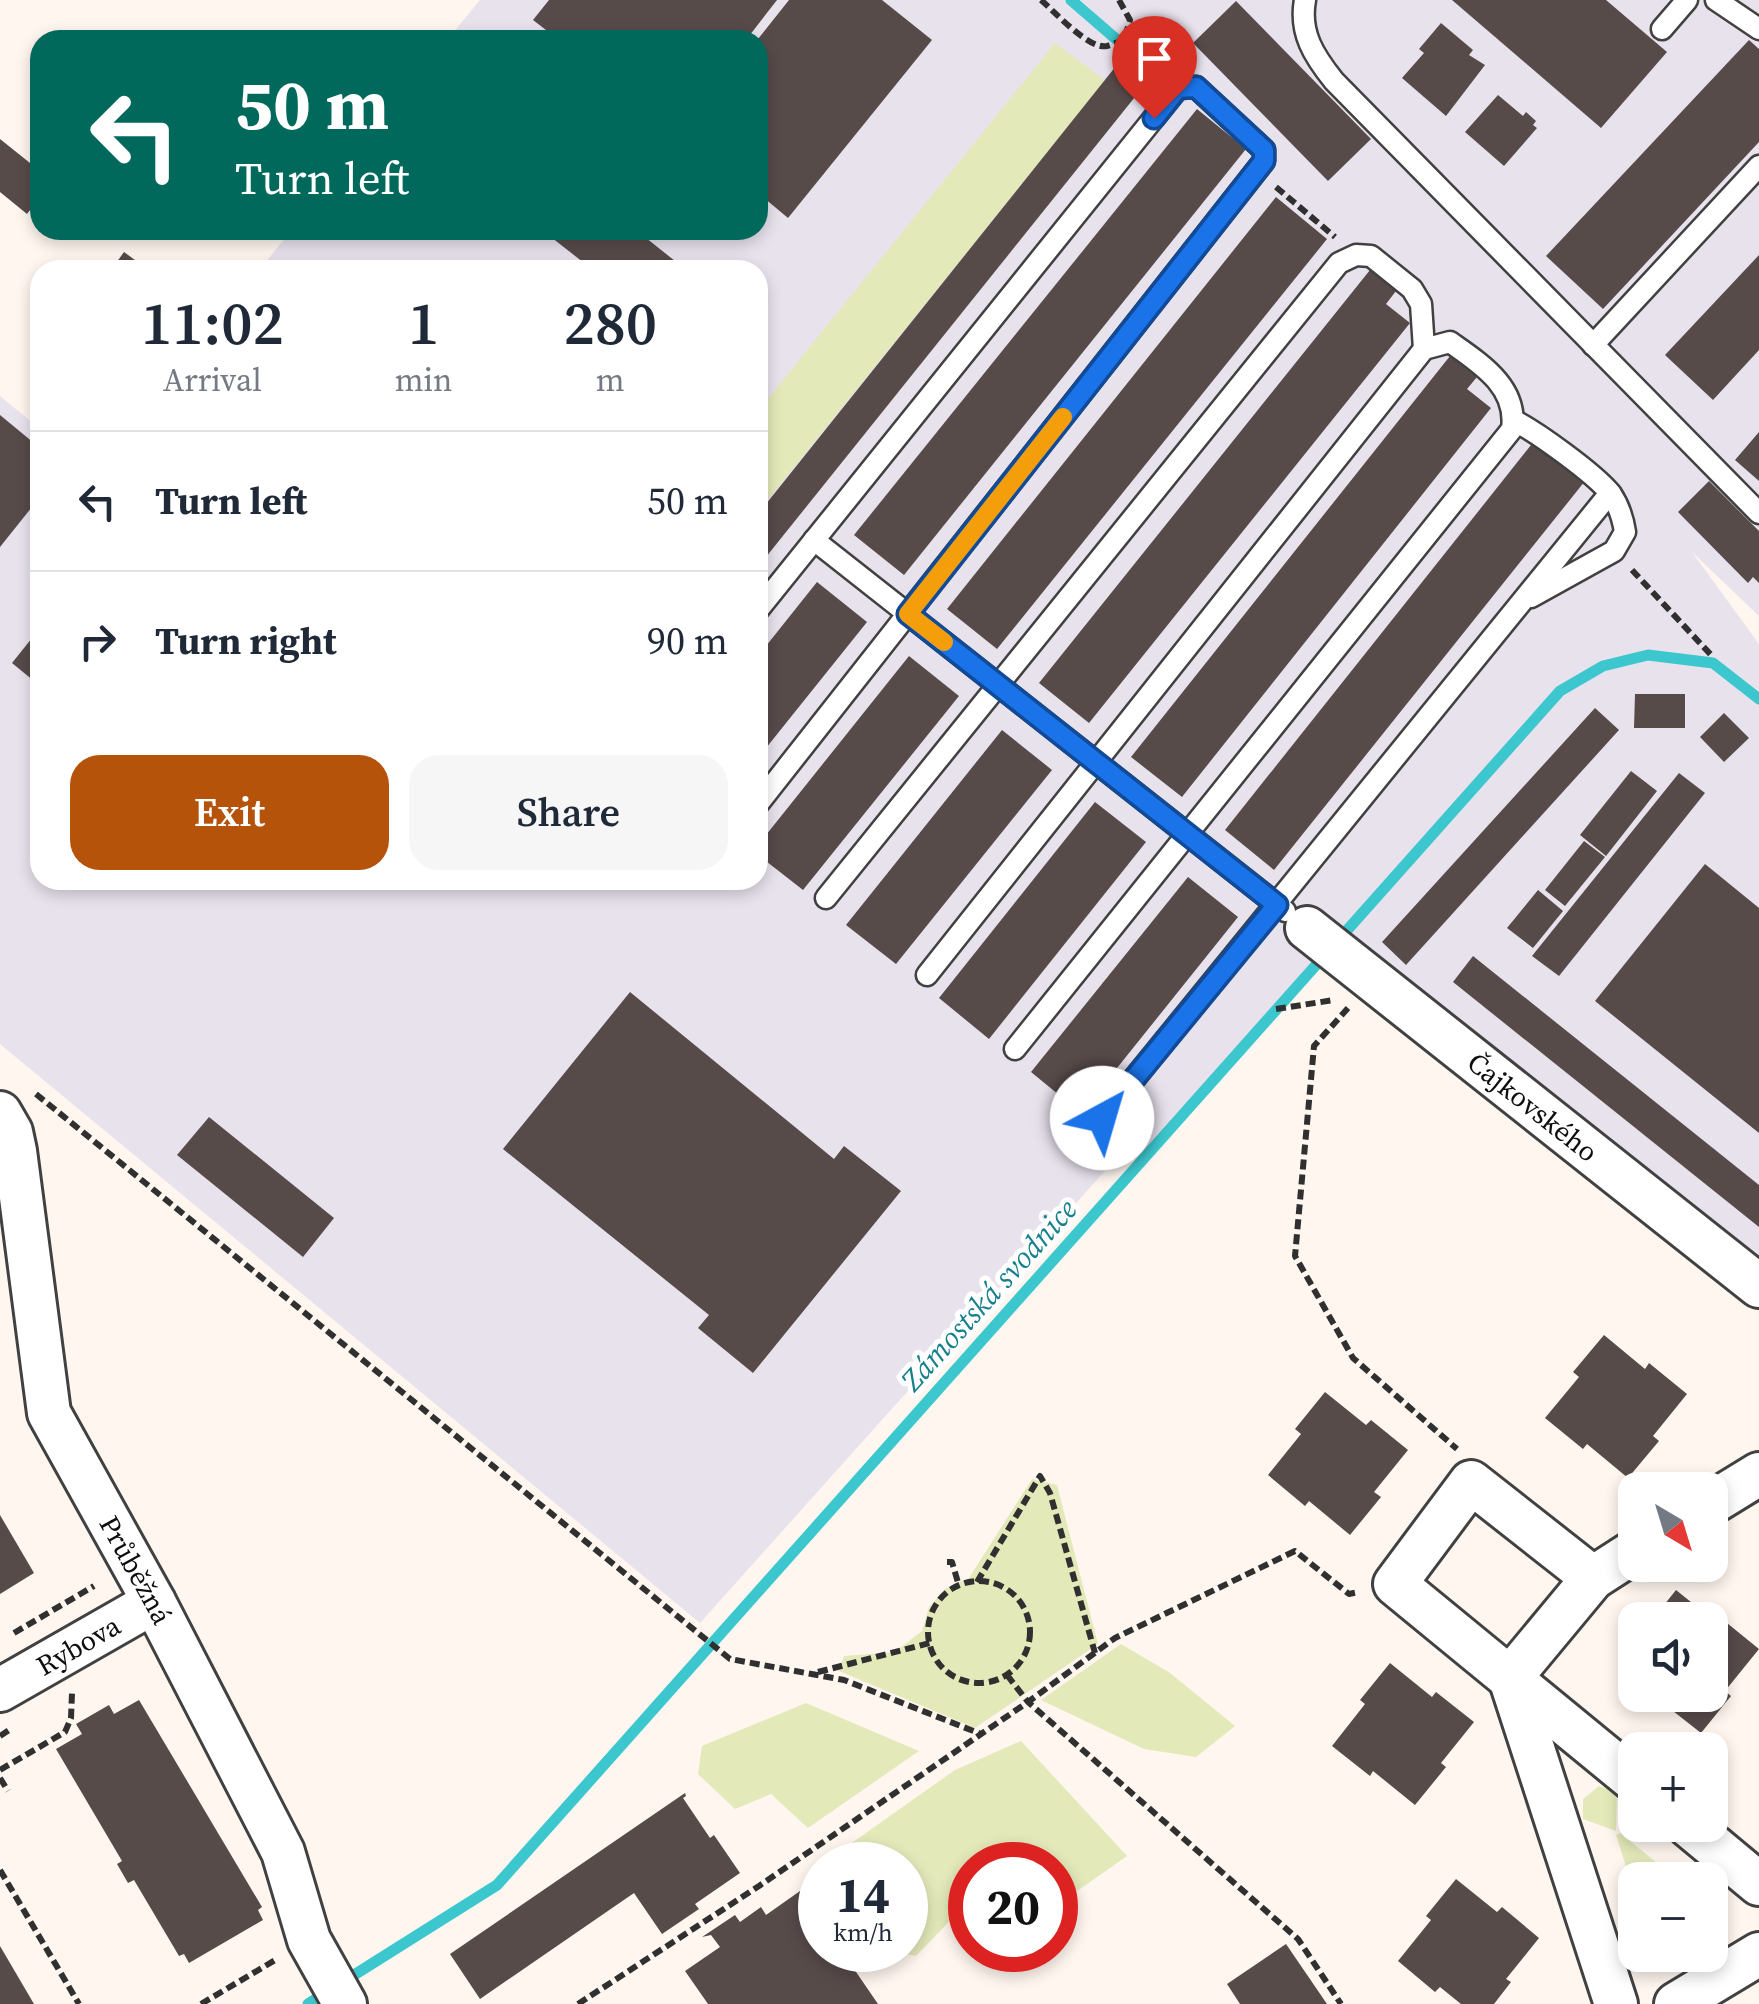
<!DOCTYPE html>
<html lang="en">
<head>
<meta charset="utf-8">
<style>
  :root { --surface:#fff; --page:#f6f6f7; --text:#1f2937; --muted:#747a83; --line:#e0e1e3; --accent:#b45309 }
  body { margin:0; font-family:"Source Serif 4",serif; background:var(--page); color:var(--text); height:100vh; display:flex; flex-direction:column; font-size:38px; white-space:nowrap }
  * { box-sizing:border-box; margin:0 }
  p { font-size:32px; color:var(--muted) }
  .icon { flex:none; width:55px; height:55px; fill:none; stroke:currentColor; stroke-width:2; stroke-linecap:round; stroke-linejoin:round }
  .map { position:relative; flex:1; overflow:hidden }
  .side { position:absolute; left:30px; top:260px; width:738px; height:630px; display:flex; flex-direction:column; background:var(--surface); border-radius:30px; box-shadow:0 5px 15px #0003 }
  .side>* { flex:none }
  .banner { position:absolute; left:30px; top:30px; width:738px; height:210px; border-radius:30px; box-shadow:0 5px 15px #0003; background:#00695c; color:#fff; overflow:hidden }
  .needle { width:65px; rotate:142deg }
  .tools { position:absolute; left:1618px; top:1472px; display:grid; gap:20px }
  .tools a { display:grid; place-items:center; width:110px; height:110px; border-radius:20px; background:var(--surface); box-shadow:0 5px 15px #0003; font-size:50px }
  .speed { position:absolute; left:798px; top:1842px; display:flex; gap:20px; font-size:50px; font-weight:700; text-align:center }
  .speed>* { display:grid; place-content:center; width:130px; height:130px; border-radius:50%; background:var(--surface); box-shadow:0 5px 15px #0003; line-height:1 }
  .speed small { font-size:25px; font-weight:400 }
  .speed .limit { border:15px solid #d22; background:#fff; color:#111 }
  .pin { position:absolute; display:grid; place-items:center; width:85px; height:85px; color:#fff; margin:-102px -42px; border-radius:50% 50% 50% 0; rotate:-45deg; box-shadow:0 0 10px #0007 }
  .pin .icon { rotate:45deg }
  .me { position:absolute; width:110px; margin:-55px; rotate:39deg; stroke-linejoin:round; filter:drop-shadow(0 0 8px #0008) }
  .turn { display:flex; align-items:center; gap:35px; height:210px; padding:0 40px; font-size:45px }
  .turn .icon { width:130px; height:130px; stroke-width:2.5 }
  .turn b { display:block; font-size:70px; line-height:85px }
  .eta { display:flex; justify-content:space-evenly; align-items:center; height:170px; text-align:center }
  .eta b { font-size:60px; font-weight:600; line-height:70px }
  .cta { display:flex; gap:20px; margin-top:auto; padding:20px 40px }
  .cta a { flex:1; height:115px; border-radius:30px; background:var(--accent); color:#fff; font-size:40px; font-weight:600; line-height:115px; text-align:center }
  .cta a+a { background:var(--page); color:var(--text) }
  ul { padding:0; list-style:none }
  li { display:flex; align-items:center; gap:30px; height:140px; padding:0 40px; border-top:2px solid var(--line) }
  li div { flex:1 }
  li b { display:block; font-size:38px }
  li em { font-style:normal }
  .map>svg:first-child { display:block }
  .industrial { fill:#e8e2ed }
  .green { fill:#e3e9b9 }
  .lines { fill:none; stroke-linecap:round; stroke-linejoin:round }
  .stream { stroke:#3bc7cd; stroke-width:11 }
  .building { fill:#574b4a }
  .service-casing { stroke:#414141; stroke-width:25 }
  .minor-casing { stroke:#414141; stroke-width:48 }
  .path { stroke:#303030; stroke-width:6; stroke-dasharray:10 5; stroke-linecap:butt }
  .service { stroke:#fff; stroke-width:20 }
  .minor { stroke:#fff; stroke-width:42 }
  .route-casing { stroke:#114b97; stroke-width:25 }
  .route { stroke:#1a73e8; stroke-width:18 }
  .slow { stroke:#f59e0b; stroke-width:18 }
  .labels { text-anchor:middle; stroke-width:10; stroke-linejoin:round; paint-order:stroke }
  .street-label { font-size:28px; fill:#0e0e0e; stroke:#fff }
  .water-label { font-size:30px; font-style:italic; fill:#16818b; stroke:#fff }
</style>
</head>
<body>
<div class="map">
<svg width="1759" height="2004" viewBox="0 0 1759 2004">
  <rect width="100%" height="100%" fill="#fff6ef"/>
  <!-- industrial -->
  <path class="industrial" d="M480,0H1759V616L1692,552L1759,644V1259L1346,930L1141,1162L1121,1153L700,1623L0,1044V396L40,429V880H758V270H259L292,230H758V40H447Z"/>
  <!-- green -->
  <g class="green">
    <path d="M1055,43L1105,80L758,512V411Z"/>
    <path d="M1032,1479L1057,1485L1098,1644L975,1728L839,1671L844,1656L895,1652L922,1631L929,1607L945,1589L969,1578Z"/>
    <path d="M1121,1644L1170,1673L1235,1726L1196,1757L1144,1749L1041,1700Z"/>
    <path d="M806,1703L919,1751L808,1828L771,1794L735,1809L698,1774L702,1746Z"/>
    <path d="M1021,1741L1127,1856L1060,1903H1055V1865H970V1900L916,1956L890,1950H905V1865H843L839,1852L955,1770Z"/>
    <path d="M1599,1786L1617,1792L1616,1831L1583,1819V1799Z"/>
    <path d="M1620,1833L1678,1880H1635V1895L1616,1835Z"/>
  </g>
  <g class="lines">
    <!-- stream -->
    <g class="stream">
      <path d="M1071,0L1116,39"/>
      <path d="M308,2004L497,1885L1560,691L1603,666L1648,655L1713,663L1759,699"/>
    </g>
  </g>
  <!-- building -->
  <g class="building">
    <path d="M549,0H777L746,40H559L533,20Z"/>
    <path d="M789,0H882L932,40L788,218L758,193V39Z"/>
    <path d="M1452,0H1606L1667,52L1601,128Z"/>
    <path d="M1236,1L1371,139L1328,181L1193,43Z"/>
    <path d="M1441,23L1473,50L1469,55L1485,65L1446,116L1402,78L1424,53L1419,49Z"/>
    <path d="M1749,40L1759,49V142L1603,309L1546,256Z"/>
    <path d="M1136,41L1163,62L758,567V514Z"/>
    <path d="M1498,95L1523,116L1526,112L1536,121L1533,125L1537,128L1504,166L1465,132Z"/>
    <path d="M1197,109L1246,149L904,575L854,535Z"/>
    <path d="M0,139L40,171V197L27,214L0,192Z"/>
    <path d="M1276,197L1327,239L997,649L947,609Z"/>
    <path d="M542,230H636L675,261L668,270H593Z"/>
    <path d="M124,252L139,263L149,270H111Z"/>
    <path d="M1759,255V350L1713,400L1665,355Z"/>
    <path d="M1370,270L1396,291L1386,304L1410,323L1089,723L1039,683Z"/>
    <path d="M1450,356L1477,377L1467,389L1491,408L1182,797L1131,757Z"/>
    <path d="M0,415L40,448V497L0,547Z"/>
    <path d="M1759,432V481L1735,460Z"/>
    <path d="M1535,440L1585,481L1274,870L1225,830Z"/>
    <path d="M1709,481L1759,531V583L1753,577L1748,583L1678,512Z"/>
    <path d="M817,582L867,622L758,758V656Z"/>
    <path d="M40,628V686L12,663Z"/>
    <path d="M909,656L959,696L803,890L758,855V845Z"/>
    <path d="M1635,694H1685V728H1634Z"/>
    <path d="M1595,708L1619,730L1406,965L1382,942Z"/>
    <path d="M1724,713L1749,738L1724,762L1700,737Z"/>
    <path d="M1002,730L1052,770L896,964L846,925Z"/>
    <path d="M1631,771L1657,791L1606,856L1580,835Z"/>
    <path d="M1679,773L1705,793L1559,976L1532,956Z"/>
    <path d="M1095,802L1146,842L989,1039L939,998Z"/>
    <path d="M1584,841L1605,857L1565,906L1545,890Z"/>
    <path d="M1705,864L1759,908V1133L1595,1001Z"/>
    <path d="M1188,877L1238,917L1081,1113L1031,1072Z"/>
    <path d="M1538,890L1563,911L1533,948L1507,928Z"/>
    <path d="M1473,956L1759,1185V1227L1453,982Z"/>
    <path d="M630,992L834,1159L844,1146L901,1191L753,1373L698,1328L709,1315L503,1149Z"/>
    <path d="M209,1117L334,1218L303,1257L177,1155Z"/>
    <path d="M1604,1335L1645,1369L1649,1363L1687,1394L1653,1436L1659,1441L1628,1478L1587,1444L1583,1449L1545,1418L1579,1377L1573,1372Z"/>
    <path d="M1325,1392L1366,1425L1371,1420L1408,1450L1374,1492L1381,1497L1350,1535L1309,1501L1305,1506L1268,1475L1301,1434L1295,1429Z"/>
    <path d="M0,1515L34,1573L0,1594Z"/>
    <path d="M1676,1590L1717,1623L1722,1619L1759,1649L1725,1691L1731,1696L1701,1733L1659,1700L1655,1705L1644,1695H1710V1620H1652Z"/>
    <path d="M1635,1653V1688L1618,1674Z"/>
    <path d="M1390,1663L1432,1697L1436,1692L1474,1722L1441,1763L1446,1767L1415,1805L1373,1771L1370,1776L1332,1746L1365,1704L1360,1700Z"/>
    <path d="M139,1700L262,1907L258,1910L263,1920L189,1963L184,1954L179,1956L134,1880L128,1883L117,1864L122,1861L56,1749L82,1734L76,1724L109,1705L114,1714Z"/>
    <path d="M685,1793L686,1796L683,1798L710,1838L714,1835L740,1873L695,1904L699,1909L662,1934L634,1893L480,1999L450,1954Z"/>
    <path d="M1456,1879L1497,1912L1502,1907L1539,1938L1506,1979L1511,1982L1494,2004H1461L1440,1987L1435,1992L1398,1961L1431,1920L1426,1916Z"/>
    <path d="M800,1891L820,1920V1950H841L878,2004H708L685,1971L720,1947L711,1935L702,1937L735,1915L740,1922L761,1907L766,1915Z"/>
    <path d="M1286,1944L1327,2004H1240L1227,1984Z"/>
    <path d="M0,1946L34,2004H0Z"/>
  </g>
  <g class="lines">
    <!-- service casing -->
    <g class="service-casing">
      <g id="service">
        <path d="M1305,0C1299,33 1314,56 1334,81L1759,513"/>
        <path d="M1716,0L1759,29"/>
        <path d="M1662,29L1687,0"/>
        <path d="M1593,345L1759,166"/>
        <path d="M1513,420C1537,432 1595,474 1611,494C1619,506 1623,519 1625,532L1614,551L1531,597"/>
        <path d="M814,540L1285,911"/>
        <path d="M758,610L1178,88L1196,87L1264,150V161L758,804"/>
        <path d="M826,898L1339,263L1356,255L1371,256L1412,289L1421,304L1424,349"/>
        <path d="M927,975L1424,349L1450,342C1481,364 1518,387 1512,429L1015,1049"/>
        <path d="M1102,1118L1610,493"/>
      </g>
    </g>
    <!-- minor casing -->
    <g class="minor-casing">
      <g id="minor">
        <path id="s1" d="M1307,928L1759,1286"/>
        <path id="s2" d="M0,1113L11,1132L15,1151L49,1413L154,1602L283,1852L309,1940L345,2004"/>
        <path d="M1710,1504L1759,1474"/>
        <path d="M1593,1578L1471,1482L1395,1584L1635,1781"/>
        <path d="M1510,1678L1616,2004"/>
        <path d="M1510,1678L1593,1578L1635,1551"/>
        <path id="s3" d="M0,1690L154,1602"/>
        <path d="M1688,1825L1759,1884"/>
        <path d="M1676,2004L1759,1954"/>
      </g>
    </g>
    <!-- path -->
    <g class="path">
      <path d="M1041,0C1055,12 1089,50 1107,46C1119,43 1125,37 1138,37L1142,30L1173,62"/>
      <path d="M1119,0L1130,20L1125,37"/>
      <path d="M1276,187L1335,237"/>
      <path d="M1632,570L1713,657"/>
      <path d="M1348,1008L1314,1046L1295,1256L1353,1358L1457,1449"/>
      <path d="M1276,1009L1334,1000"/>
      <path d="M36,1094L730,1659L844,1680L981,1734"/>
      <path d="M947,1562H952L959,1586"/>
      <circle cx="979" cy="1632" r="51"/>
      <path d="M977,1582L1040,1476L1050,1493L1095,1653"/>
      <path d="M14,1633L94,1586"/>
      <path d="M818,1672L930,1643"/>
      <path d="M1007,1675L1028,1702L1298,1939L1341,2004"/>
      <path d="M0,1736L12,1728"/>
      <path d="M0,1770L65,1732L71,1718L72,1693"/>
      <path d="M0,1778L8,1791"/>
      <path d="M0,1870L79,2004"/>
      <path d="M201,2004L277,1959"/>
      <path d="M578,2004L759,1886L1028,1702L1115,1638L1295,1551L1349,1594L1359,1592"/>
    </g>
    <!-- service -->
    <use href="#service" class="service"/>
    <!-- minor -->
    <use href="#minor" class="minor"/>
  </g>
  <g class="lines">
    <!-- route casing -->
    <g class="route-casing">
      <path id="route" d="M1102,1118L1277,905L908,614L1264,161V150L1196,87L1178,88L1154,118"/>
    </g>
    <!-- route -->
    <use href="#route" class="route"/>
    <!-- slow -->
    <path class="slow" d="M944,642L908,614L1063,417"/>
  </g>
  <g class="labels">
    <!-- street labels -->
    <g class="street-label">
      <text dy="10" stroke="none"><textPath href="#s1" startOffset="288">Čajkovského</textPath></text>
      <text dy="10" stroke="none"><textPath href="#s2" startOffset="485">Průběžná</textPath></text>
      <text dy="10" stroke="none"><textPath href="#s3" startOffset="90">Rybova</textPath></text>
    </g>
    <!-- water labels -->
    <g class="water-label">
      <text transform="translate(989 1295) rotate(-48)" y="10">Zámostská svodnice</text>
    </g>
  </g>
</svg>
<div class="tools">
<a><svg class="needle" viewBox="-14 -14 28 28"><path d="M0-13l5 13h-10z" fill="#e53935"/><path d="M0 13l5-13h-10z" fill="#747a83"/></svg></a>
<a><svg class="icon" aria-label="sound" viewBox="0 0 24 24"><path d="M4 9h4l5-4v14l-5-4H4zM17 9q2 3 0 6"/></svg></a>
<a>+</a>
<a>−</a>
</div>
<div class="speed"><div>14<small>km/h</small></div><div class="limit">20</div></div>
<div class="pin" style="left:1154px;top:118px;background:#d93025"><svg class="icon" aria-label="arrive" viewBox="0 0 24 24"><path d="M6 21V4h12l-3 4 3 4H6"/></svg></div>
<svg class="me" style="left:1102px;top:1118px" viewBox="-20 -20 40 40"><circle r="19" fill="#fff"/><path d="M0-13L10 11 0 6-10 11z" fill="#1a73e8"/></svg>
<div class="banner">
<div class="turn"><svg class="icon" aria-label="left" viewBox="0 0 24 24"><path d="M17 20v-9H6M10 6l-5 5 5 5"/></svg><div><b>50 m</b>Turn left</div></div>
</div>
<section class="side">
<div class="eta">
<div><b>11:02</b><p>Arrival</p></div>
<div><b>1</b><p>min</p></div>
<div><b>280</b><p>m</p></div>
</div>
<ul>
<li><svg class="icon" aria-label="left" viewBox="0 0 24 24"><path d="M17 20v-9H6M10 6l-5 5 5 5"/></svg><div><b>Turn left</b></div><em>50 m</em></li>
<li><svg class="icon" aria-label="right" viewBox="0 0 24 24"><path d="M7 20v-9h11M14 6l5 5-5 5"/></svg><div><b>Turn right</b></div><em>90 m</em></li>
</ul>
<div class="cta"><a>Exit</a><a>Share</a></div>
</section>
</div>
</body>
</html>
